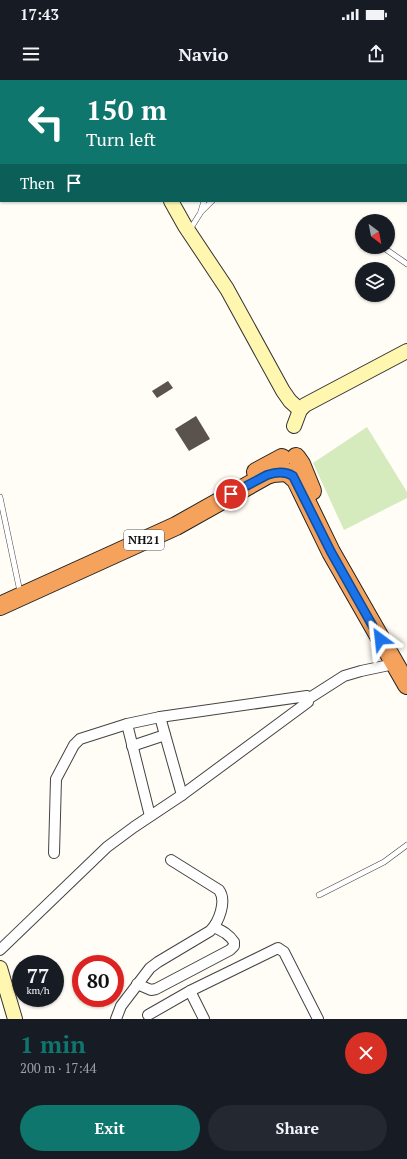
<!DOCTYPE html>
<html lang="en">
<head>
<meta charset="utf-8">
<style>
  :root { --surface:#171b24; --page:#242831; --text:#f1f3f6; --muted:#9ea1a6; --accent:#0f766e }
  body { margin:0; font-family:"PT Serif",serif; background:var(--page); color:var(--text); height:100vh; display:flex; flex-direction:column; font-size:15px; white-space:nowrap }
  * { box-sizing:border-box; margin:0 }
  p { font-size:13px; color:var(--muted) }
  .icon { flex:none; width:22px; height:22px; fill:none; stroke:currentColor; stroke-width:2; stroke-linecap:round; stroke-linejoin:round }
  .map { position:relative; height:939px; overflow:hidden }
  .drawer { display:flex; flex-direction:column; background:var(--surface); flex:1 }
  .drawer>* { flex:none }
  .guide { position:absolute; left:0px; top:0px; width:407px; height:122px; box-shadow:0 1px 3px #0004; background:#0f766e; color:#fff; overflow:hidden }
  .needle { width:26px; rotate:148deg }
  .buttons { position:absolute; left:355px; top:134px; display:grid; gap:8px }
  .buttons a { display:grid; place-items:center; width:40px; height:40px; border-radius:50%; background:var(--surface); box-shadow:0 1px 3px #0004; font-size:20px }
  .speed { position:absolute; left:12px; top:875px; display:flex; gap:8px; font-size:20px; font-weight:700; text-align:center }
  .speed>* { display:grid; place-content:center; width:52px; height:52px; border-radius:50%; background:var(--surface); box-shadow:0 1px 3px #0004; line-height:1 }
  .speed small { font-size:10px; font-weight:400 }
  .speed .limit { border:6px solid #d22; background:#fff; color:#111 }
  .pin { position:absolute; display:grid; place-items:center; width:34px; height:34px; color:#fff; margin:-17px; border:2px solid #fff; border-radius:50%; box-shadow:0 1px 4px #0007 }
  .me { position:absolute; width:44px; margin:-22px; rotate:330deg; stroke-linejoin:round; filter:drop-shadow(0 0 3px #0008) }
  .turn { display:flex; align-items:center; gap:14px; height:84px; padding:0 20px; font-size:18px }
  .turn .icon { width:52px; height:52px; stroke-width:2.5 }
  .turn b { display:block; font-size:28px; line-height:34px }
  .then { display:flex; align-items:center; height:38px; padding:0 20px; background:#0003; gap:8px; font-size:15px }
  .round { display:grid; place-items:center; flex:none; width:42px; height:42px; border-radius:21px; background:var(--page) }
  .head { display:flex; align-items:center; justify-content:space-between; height:68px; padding:0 20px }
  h1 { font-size:24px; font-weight:700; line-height:30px; color:var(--accent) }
  .button { display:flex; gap:8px; margin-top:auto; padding:8px 20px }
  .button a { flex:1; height:46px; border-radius:24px; background:var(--accent); color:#fff; font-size:16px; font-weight:700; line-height:46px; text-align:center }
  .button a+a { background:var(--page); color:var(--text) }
  .status { display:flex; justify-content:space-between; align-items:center; height:28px; padding:0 20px; background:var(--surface); direction:ltr }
  .status svg { height:11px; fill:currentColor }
  header { display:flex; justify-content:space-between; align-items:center; height:52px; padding:0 20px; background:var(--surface); font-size:18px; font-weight:700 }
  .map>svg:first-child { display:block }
  .green { fill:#d5ebbd }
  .building { fill:#5a524d }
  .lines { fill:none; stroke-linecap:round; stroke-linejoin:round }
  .lane-casing { stroke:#444; stroke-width:6 }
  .street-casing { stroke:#444; stroke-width:12 }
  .secondary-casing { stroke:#333; stroke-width:16 }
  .highway-casing { stroke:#222; stroke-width:20 }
  .lane { stroke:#fff; stroke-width:5 }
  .street { stroke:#fff; stroke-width:10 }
  .secondary { stroke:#fff6b0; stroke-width:14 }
  .highway { stroke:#f5a25d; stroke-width:18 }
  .route-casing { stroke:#114b97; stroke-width:10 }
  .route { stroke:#1a73e8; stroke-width:7 }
  .labels { text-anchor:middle; stroke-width:4; stroke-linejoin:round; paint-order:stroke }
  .shield { fill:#fff; stroke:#585858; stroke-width:1 }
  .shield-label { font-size:12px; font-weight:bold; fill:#111 }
</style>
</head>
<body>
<div class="status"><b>17:43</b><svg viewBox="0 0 49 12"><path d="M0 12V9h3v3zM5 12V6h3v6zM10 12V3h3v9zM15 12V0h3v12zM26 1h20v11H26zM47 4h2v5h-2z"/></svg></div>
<header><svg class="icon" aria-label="menu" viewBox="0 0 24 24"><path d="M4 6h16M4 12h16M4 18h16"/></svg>Navio<svg class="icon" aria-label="share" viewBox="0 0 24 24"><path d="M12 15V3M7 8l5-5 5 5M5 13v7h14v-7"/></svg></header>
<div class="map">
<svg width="407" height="939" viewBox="0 0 407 939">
  <rect width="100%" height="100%" fill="#fffdf5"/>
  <!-- green -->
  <path class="green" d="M367,347L407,412V418L344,450L313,383Z"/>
  <!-- building -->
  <g class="building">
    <path d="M168,301L173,308L157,318L152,311Z"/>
    <path d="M196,336L210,359L189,371L175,349Z"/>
  </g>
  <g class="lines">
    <!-- lane casing -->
    <g class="lane-casing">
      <g id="lane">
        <path d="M341,0L342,1"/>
        <path d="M158,1L160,0"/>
        <path d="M390,1V0"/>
        <path d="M406,16H407"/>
        <path d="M201,131L204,121"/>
        <path d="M189,151L201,132L212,121"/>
        <path d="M384,168L407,184"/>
        <path d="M0,417L19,507"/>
        <path d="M319,815L384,782L407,765"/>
      </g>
    </g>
    <!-- street casing -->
    <g class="street-casing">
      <g id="street">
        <path d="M0,85H1"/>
        <path d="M308,619L344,596L361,591L394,584"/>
        <path d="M160,637L182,715"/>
        <path d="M127,644L150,736"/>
        <path d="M132,666L165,655"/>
        <path d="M0,870L107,767L134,747L182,715L308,622L307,616L160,637L127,644L80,659L74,665L56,699L54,773"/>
        <path d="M137,904L151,910L156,909L230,870L234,866V862C229,854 222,851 214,847"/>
        <path d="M190,911L204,939"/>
        <path d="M148,935L190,911L278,868L284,872L318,939"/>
        <path d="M116,939L121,926L150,888L158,882L210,851C219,842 227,821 219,810L171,780"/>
      </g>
    </g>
    <!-- secondary casing -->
    <g class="secondary-casing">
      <g id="secondary">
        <path d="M109,0V1"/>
        <path d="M171,121L185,146L227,209L283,311L290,321L300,330"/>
        <path d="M294,346L300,330L305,325L407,271"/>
        <path d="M0,888L15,939"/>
      </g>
    </g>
    <!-- highway casing -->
    <g class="highway-casing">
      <g id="highway">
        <path d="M296,377L301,384L312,411"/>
        <path d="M256,392L282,378"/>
        <path d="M288,393L296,400L331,472L407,605"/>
        <path d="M0,526L176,446L267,395L273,393L286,392"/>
      </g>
    </g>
    <!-- lane -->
    <use href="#lane" class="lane"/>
    <!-- street -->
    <use href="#street" class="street"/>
    <!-- secondary -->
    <use href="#secondary" class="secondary"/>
    <!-- highway -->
    <use href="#highway" class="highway"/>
  </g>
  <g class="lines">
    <!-- route casing -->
    <g class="route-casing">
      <path id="route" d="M231,414L267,395C276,392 285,391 293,396L331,472L380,559"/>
    </g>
    <!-- route -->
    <use href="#route" class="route"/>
  </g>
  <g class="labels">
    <!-- shield labels -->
    <rect class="shield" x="124" y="450" width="40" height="20" rx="3"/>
    <g class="shield-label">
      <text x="144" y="464">NH21</text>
    </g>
  </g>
</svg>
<div class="buttons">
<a><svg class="needle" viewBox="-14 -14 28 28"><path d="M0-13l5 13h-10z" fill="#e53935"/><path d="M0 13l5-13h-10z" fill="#9ea1a6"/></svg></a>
<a><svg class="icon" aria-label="layers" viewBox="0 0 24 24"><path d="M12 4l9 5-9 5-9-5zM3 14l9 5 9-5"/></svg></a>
</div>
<div class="speed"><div>77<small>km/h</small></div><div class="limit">80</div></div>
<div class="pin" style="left:231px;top:414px;background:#d93025"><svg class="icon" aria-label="arrive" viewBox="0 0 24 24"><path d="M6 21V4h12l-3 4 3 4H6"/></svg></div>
<svg class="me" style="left:380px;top:559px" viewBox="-20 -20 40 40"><path d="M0-17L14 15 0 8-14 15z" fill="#1a73e8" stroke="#fff" stroke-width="4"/></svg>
<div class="guide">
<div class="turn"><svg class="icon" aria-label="left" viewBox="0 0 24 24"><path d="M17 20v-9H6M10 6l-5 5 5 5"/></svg><div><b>150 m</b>Turn left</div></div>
<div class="then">Then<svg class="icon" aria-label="arrive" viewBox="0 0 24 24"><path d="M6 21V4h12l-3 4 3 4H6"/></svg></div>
</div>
</div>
<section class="drawer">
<div class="head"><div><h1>1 min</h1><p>200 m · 17:44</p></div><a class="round" style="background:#d93025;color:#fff"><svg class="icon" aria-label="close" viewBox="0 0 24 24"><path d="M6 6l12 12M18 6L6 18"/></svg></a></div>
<div class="button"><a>Exit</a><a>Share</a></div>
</section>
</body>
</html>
